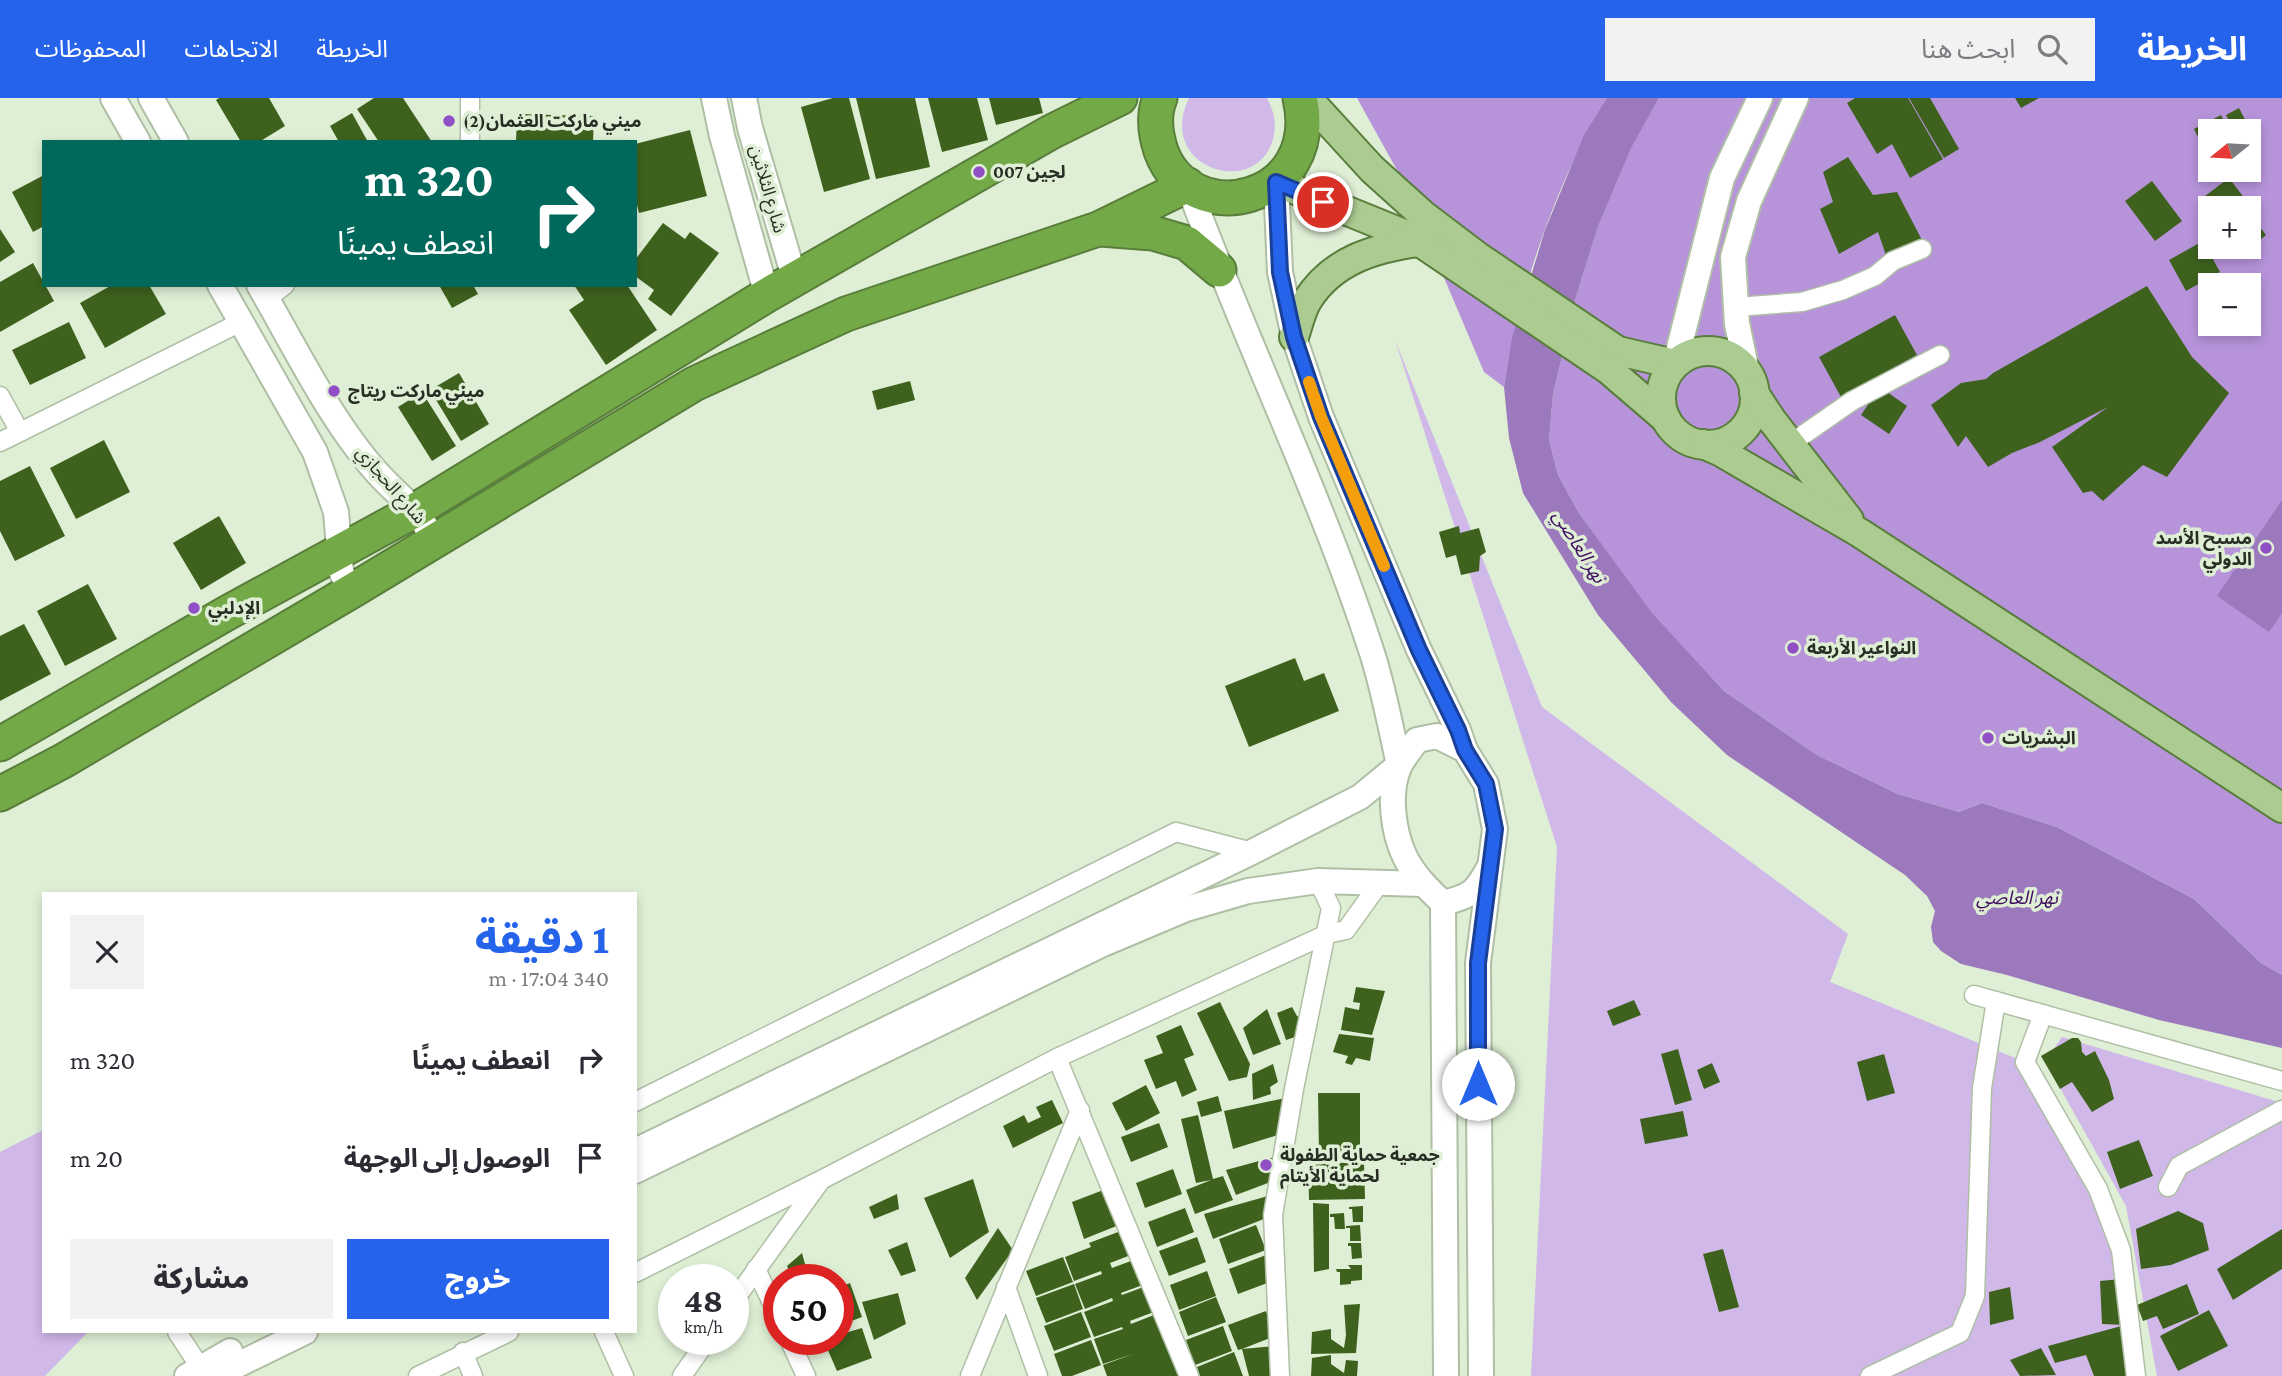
<!DOCTYPE html>
<html lang="ar">
<head>
<meta charset="utf-8">
<style>
  :root { --surface:#fff; --page:#f2f2f3; --text:#2b2b33; --muted:#7c7c81; --accent:#2563eb }
  body { margin:0; font-family:"Crimson Pro","Noto Sans Arabic",serif; background:var(--page); color:var(--text); direction:rtl; height:100vh; display:flex; flex-direction:column; font-size:26px; white-space:nowrap }
  * { box-sizing:border-box; margin:0 }
  p { font-size:23px; color:var(--muted) }
  .icon { flex:none; width:38px; height:38px; fill:none; stroke:currentColor; stroke-width:2; stroke-linecap:round; stroke-linejoin:round }
  .map { position:relative; flex:1; overflow:hidden; direction:ltr }
  .side { position:absolute; left:42px; top:794px; width:595px; height:441px; display:flex; flex-direction:column; background:var(--surface); border-radius:0px; box-shadow:0 4px 10px #0003; direction:rtl }
  .side>* { flex:none }
  .hud { position:absolute; left:42px; top:42px; width:595px; height:147px; border-radius:0px; box-shadow:0 4px 10px #0003; direction:rtl; background:#00695c; color:#fff; overflow:hidden }
  .needle { width:46px; rotate:252deg }
  .buttons { position:absolute; left:2198px; top:21px; display:grid; gap:14px }
  .buttons a { display:grid; place-items:center; width:63px; height:63px; border-radius:0px; background:var(--surface); box-shadow:0 4px 10px #0003; font-size:35px }
  .speed { position:absolute; left:658px; top:1166px; display:flex; gap:14px; font-size:35px; font-weight:700; text-align:center }
  .speed>* { display:grid; place-content:center; width:91px; height:91px; border-radius:50%; background:var(--surface); box-shadow:0 4px 10px #0003; line-height:1 }
  .speed small { font-size:18px; font-weight:400 }
  .speed .limit { border:10px solid #d22; background:#fff; color:#111 }
  .pin { position:absolute; display:grid; place-items:center; width:60px; height:60px; color:#fff; margin:-30px; border:4px solid #fff; border-radius:50%; box-shadow:0 2px 7px #0007 }
  .me { position:absolute; width:77px; margin:-38px; rotate:0deg; stroke-linejoin:round; filter:drop-shadow(0 0 5px #0008) }
  .turn { display:flex; align-items:center; gap:24px; height:147px; padding:0 28px; font-size:32px }
  .turn .icon { width:91px; height:91px; stroke-width:2.5 }
  .turn b { display:block; font-size:49px; line-height:60px }
  .round { display:grid; place-items:center; flex:none; width:74px; height:74px; border-radius:0px; background:var(--page) }
  .headline { display:flex; align-items:center; justify-content:space-between; height:119px; padding:0 28px }
  h1 { font-size:42px; font-weight:800; line-height:52px; color:var(--accent) }
  .primary-button { display:flex; gap:14px; margin-top:auto; padding:14px 28px }
  .primary-button a { flex:1; height:80px; border-radius:0px; background:var(--accent); color:#fff; font-size:28px; font-weight:800; line-height:80px; text-align:center }
  .primary-button a+a { background:var(--page); color:var(--text) }
  ul { padding:0; list-style:none }
  li { display:flex; align-items:center; gap:21px; height:98px; padding:0 28px }
  li div { flex:1 }
  li b { display:block; font-size:26px }
  li em { font-style:normal }
  header { display:flex; align-items:center; gap:42px; box-sizing:border-box; height:98px; padding:0 35px; background:var(--accent); color:#fff }
  header strong { font-size:33px }
  nav { display:flex; gap:38px; margin-inline-start:auto; font-size:24px }
  .search { width:490px; height:63px; background:var(--page); display:flex; align-items:center; gap:18px; box-sizing:border-box; padding:0 24px; border-radius:0px; color:var(--muted); font-size:26px }
  .map>svg:first-child { display:block }
  .green { fill:#d0b8e9 }
  .forest { fill:#b794da; fill-rule:evenodd }
  .water { fill:#9b79bc }
  .building { fill:#3e621e }
  .lines { fill:none; stroke-linecap:round; stroke-linejoin:round }
  .street-casing { stroke:#afbfa5; stroke-width:21 }
  .secondary-casing { stroke:#afbfa5; stroke-width:28 }
  .primary-casing { stroke:#597e3b; stroke-width:32 }
  .highway-casing { stroke:#597e3b; stroke-width:37 }
  .street { stroke:#fff; stroke-width:18 }
  .secondary { stroke:#fff; stroke-width:24 }
  .primary { stroke:#accb91; stroke-width:28 }
  .highway { stroke:#74a947; stroke-width:33 }
  .route-casing { stroke:#184099; stroke-width:18 }
  .route { stroke:#2563eb; stroke-width:12 }
  .slow { stroke:#f59e0b; stroke-width:12 }
  .poi-dot { fill:#904fc5; stroke:#dfefd5; stroke-width:2.5 }
  .labels { text-anchor:middle; stroke-width:7; stroke-linejoin:round; paint-order:stroke }
  .poi-label { font-size:18px; font-weight:bold; fill:#282e24; stroke:#dfefd5; text-anchor:start }
  .street-label { font-size:18px; fill:#282e24; stroke:#dfefd5 }
  .water-label { font-size:19px; font-style:italic; fill:#400e62; stroke:#dfefd5 }
</style>
</head>
<body>
<header>
<strong>الخريطة</strong>
<div class="search"><svg class="icon" aria-label="search" viewBox="0 0 24 24"><circle cx="10" cy="10" r="6"/><path d="M15 15l6 6"/></svg>ابحث هنا</div>
<nav><a>الخريطة</a><a>الاتجاهات</a><a>المحفوظات</a></nav>
</header>
<div class="map">
<svg width="2282" height="1278" viewBox="0 0 2282 1278">
  <rect width="100%" height="100%" fill="#dfefd5"/>
  <!-- green -->
  <g class="green">
    <path d="M1189,0H1267C1274,13 1277,26 1273,41C1256,102 1155,70 1189,0Z"/>
    <path d="M1395,242L1542,609L1848,836L1830,884L2025,964L2121,1152L2136,1278H1531L1557,749Z"/>
    <path d="M2062,939L2282,1005V1278H2157L2126,1108L2045,963Z"/>
    <path d="M43,1032L44,1234H88L45,1278H0V1054Z"/>
  </g>
  <!-- forest -->
  <g class="forest">
    <path d="M1357,0H1607C1556,85 1519,191 1504,289L1484,274L1403,83Z"/>
    <path d="M1659,0H2282V877L2261,865L2194,801L2057,729L1982,705L1959,714L1898,696L1817,657L1724,593L1652,516L1579,415L1558,377L1549,342L1553,296L1576,199L1598,129L1631,49ZM2210,33H2249V72H2210ZM2210,110H2249V149H2210ZM2210,187H2249V226H2210Z"/>
  </g>
  <!-- water -->
  <g class="water">
    <path d="M1607,0H1659L1631,50L1598,129L1576,199L1553,296L1549,342L1558,377L1579,415L1652,515L1724,593L1817,657L1898,696L1959,714L1982,705L2057,729L2194,801L2261,865L2282,877V950L2159,922L2007,877L1961,866L1941,853L1933,844L1931,829L1935,813L1927,798L1905,777L1727,657L1671,604L1598,517L1523,395L1509,340L1504,289L1512,240L1545,132L1584,37Z"/>
    <path d="M2282,402V515L2269,534L2217,498Z"/>
  </g>
  <!-- building -->
  <g class="building">
    <path d="M219,0H269L285,28L259,44H241L216,2Z"/>
    <path d="M374,0H403L432,44H379L357,11Z"/>
    <path d="M833,0H849L870,81L824,94L801,9Z"/>
    <path d="M856,0H915L930,69L876,81Z"/>
    <path d="M928,0H977L988,42L942,54Z"/>
    <path d="M989,0H1039L1043,15L996,27Z"/>
    <path d="M1855,0H1908L1943,61L1910,80L1892,46L1877,56L1847,5Z"/>
    <path d="M1909,0H1930L1959,51L1944,60Z"/>
    <path d="M2015,0H2039L2021,10Z"/>
    <path d="M2239,10L2249,29L2258,46L2249,48V33H2234L2226,17Z"/>
    <path d="M352,15L368,44H339L330,28Z"/>
    <path d="M517,16L594,18L593,44H516Z"/>
    <path d="M2221,17L2229,33H2210V63L2194,31Z"/>
    <path d="M690,32L707,98L639,115L635,99V46Z"/>
    <path d="M1848,59L1873,97L1897,94L1923,144L1888,163L1878,134L1839,156L1820,111L1833,104L1823,74Z"/>
    <path d="M44,77V128L33,134L12,94Z"/>
    <path d="M2229,80L2255,114L2249,119V110H2208L2201,101Z"/>
    <path d="M2152,83L2182,123L2155,143L2125,103Z"/>
    <path d="M2254,121L2266,137L2245,154L2241,149H2249V126Z"/>
    <path d="M663,125L685,141L690,134L719,155L671,218L648,201L654,192L635,178V162Z"/>
    <path d="M0,131L15,154L0,164Z"/>
    <path d="M2203,143L2220,174L2186,193L2169,162Z"/>
    <path d="M33,165L54,203L0,234V184Z"/>
    <path d="M112,187H149L166,216L105,250L80,205Z"/>
    <path d="M439,187H473L478,196L452,210Z"/>
    <path d="M574,187H627L657,232L606,267L569,212L584,202Z"/>
    <path d="M2147,188L2192,259L2229,295L2167,379L2143,367L2103,403L2092,393L2083,395L2052,349L2108,309L2040,344L2012,355L1988,369L1966,338L1958,349L1931,307L1938,302L1961,285L1986,281L1993,275Z"/>
    <path d="M1895,217L1917,257L1841,299L1819,259Z"/>
    <path d="M69,224L86,260L30,287L12,252Z"/>
    <path d="M459,275L489,326L461,343L430,292Z"/>
    <path d="M910,283L915,302L877,312L872,293Z"/>
    <path d="M1880,289L1907,308L1889,336L1861,317Z"/>
    <path d="M422,294L456,348L432,363L398,309Z"/>
    <path d="M104,342L130,394L76,421L50,370Z"/>
    <path d="M30,368L65,438L15,463L0,433V383Z"/>
    <path d="M219,418L246,465L201,492L173,445Z"/>
    <path d="M1459,428L1460,435L1479,430L1486,454L1480,458L1479,473L1461,477L1456,457L1446,460L1439,434Z"/>
    <path d="M88,486L117,541L65,568L37,513Z"/>
    <path d="M24,526L51,576L0,603V538Z"/>
    <path d="M1295,560L1304,583L1324,575L1339,613L1249,649L1225,588Z"/>
    <path d="M1356,889L1385,893L1372,937L1341,932L1345,909L1359,912L1360,905L1353,904Z"/>
    <path d="M1634,902L1641,917L1613,928L1607,913Z"/>
    <path d="M1220,904L1250,966L1247,979L1229,983L1197,915Z"/>
    <path d="M1292,909L1297,918L1305,922L1304,936L1286,942L1277,915Z"/>
    <path d="M1267,911L1281,946L1253,957L1243,930Z"/>
    <path d="M1181,927L1194,957L1184,961L1197,992L1182,999L1176,983L1156,991L1144,962L1163,955L1156,938Z"/>
    <path d="M1339,936L1374,940L1370,963L1356,960L1352,967L1345,965L1348,958L1333,954Z"/>
    <path d="M2072,940H2078L2081,944L2082,954L2086,958L2095,953L2109,982L2114,1001L2092,1014L2072,984L2060,991L2041,958Z"/>
    <path d="M1678,951L1692,1002L1675,1007L1661,956Z"/>
    <path d="M1884,956L1895,995L1867,1003L1857,964Z"/>
    <path d="M1712,965L1720,984L1704,991L1697,972Z"/>
    <path d="M1273,966L1278,984L1270,989L1271,996L1253,1002L1252,976Z"/>
    <path d="M1146,987L1160,1015L1126,1033L1112,1005Z"/>
    <path d="M1318,995H1360V1058H1319Z"/>
    <path d="M1218,998L1222,1013L1201,1019L1197,1004Z"/>
    <path d="M1290,999L1284,1035L1233,1051L1224,1013Z"/>
    <path d="M1052,1002L1063,1025L1013,1050L1003,1028L1024,1017L1028,1025L1041,1019L1036,1009Z"/>
    <path d="M1683,1013L1688,1038L1645,1046L1640,1021Z"/>
    <path d="M1198,1017L1213,1081L1223,1078L1233,1102L1195,1116L1186,1092L1211,1082L1196,1085L1181,1021Z"/>
    <path d="M1159,1025L1168,1049L1131,1064L1121,1039Z"/>
    <path d="M2139,1042L2153,1078L2120,1091L2107,1054Z"/>
    <path d="M1278,1058L1273,1083L1236,1097L1226,1072Z"/>
    <path d="M1364,1064L1365,1101L1309,1102L1308,1066Z"/>
    <path d="M1173,1071L1182,1096L1145,1110L1136,1085Z"/>
    <path d="M973,1081L989,1134L950,1160L924,1100Z"/>
    <path d="M1106,1091L1119,1127L1084,1141L1072,1104Z"/>
    <path d="M897,1096L899,1111L874,1121L869,1109Z"/>
    <path d="M1268,1098L1269,1119L1213,1141L1204,1116Z"/>
    <path d="M1313,1105L1329,1106V1171L1314,1174Z"/>
    <path d="M1363,1108V1124H1353L1352,1111H1349V1109Z"/>
    <path d="M1185,1110L1194,1134L1157,1149L1148,1124Z"/>
    <path d="M2178,1113L2203,1125L2209,1152L2171,1167L2141,1171L2136,1131Z"/>
    <path d="M1344,1115L1345,1131H1335L1334,1119H1330V1116Z"/>
    <path d="M1256,1127L1266,1152L1228,1166L1219,1141Z"/>
    <path d="M1360,1127L1361,1143H1350V1130H1346V1128Z"/>
    <path d="M998,1130L1013,1152L977,1202L965,1180Z"/>
    <path d="M1126,1131L1136,1155L1110,1165L1112,1170L1139,1160L1148,1185L1121,1195L1122,1197L1149,1187L1159,1212L1130,1223L1131,1226L1159,1215L1185,1278H1107L1103,1267L1133,1256L1103,1266L1094,1241L1123,1231L1122,1229L1094,1239L1084,1214L1113,1203L1112,1200L1085,1211L1075,1186L1102,1176L1101,1173L1074,1183L1065,1159L1091,1149L1089,1145Z"/>
    <path d="M2282,1131V1171L2233,1202L2217,1171Z"/>
    <path d="M1197,1139L1206,1164L1169,1178L1159,1153Z"/>
    <path d="M907,1144L916,1173L901,1178L888,1152Z"/>
    <path d="M1348,1145H1361L1362,1160L1352,1161L1351,1148H1348Z"/>
    <path d="M1723,1151L1739,1209L1719,1214L1703,1156Z"/>
    <path d="M802,1155L808,1177L793,1181L787,1168Z"/>
    <path d="M1266,1157L1275,1182L1238,1196L1229,1171Z"/>
    <path d="M1063,1159L1073,1184L1036,1198L1026,1173Z"/>
    <path d="M1348,1167H1362V1182L1351,1183V1186L1340,1187V1174H1337L1336,1171H1351Z"/>
    <path d="M1207,1173L1216,1198L1179,1212L1170,1187Z"/>
    <path d="M2121,1181L2125,1227L2102,1226L2100,1183Z"/>
    <path d="M850,1185L862,1219L838,1228V1190Z"/>
    <path d="M1074,1186L1083,1211L1046,1225L1036,1200Z"/>
    <path d="M2187,1186L2199,1216L2163,1231L2157,1218L2143,1223L2137,1207Z"/>
    <path d="M2010,1189L2014,1221L1990,1227L1989,1194Z"/>
    <path d="M898,1195L906,1226L874,1242L862,1204Z"/>
    <path d="M1216,1199L1226,1224L1188,1238L1179,1214Z"/>
    <path d="M1360,1206L1356,1255L1311,1256L1312,1234L1331,1231V1241L1344,1250L1346,1237L1344,1207Z"/>
    <path d="M2209,1212L2228,1248L2178,1273L2160,1238Z"/>
    <path d="M1266,1213L1275,1238L1242,1251L1274,1248L1276,1278H1249L1242,1251L1238,1252L1228,1227Z"/>
    <path d="M1081,1214L1091,1239L1054,1253L1044,1228Z"/>
    <path d="M2125,1227L2129,1278H2094L2086,1257L2055,1265L2048,1248Z"/>
    <path d="M1223,1228L1232,1253L1195,1267L1186,1242Z"/>
    <path d="M862,1230L872,1260L837,1273L823,1241H838V1237Z"/>
    <path d="M1091,1242L1101,1267L1072,1278H1062L1054,1256Z"/>
    <path d="M2041,1250L2056,1277L2020,1278L2010,1262Z"/>
    <path d="M1234,1254L1243,1278H1200L1197,1269Z"/>
    <path d="M1331,1257V1266L1344,1275L1346,1262L1358,1263L1357,1278H1311L1312,1260Z"/>
  </g>
  <g class="lines">
    <!-- street casing -->
    <g class="street-casing">
      <g id="street">
        <path d="M470,44V0"/>
        <path d="M267,201L285,187"/>
        <path d="M1736,209L1802,204L1843,192L1875,178L1893,163L1922,151"/>
        <path d="M0,298L20,334"/>
        <path d="M0,344L241,224"/>
        <path d="M1790,346L1852,303L1940,257"/>
        <path d="M1974,897L2282,983"/>
        <path d="M2043,916L2025,964L2098,1091L2121,1152L2136,1278"/>
        <path d="M1057,960L1189,1278"/>
        <path d="M635,1004L1176,734L1252,754"/>
        <path d="M2168,1089L2179,1068L2282,1012"/>
        <path d="M756,1171L779,1220"/>
        <path d="M635,1175L821,1082L1057,960L1327,836L1346,832L1379,786"/>
        <path d="M1006,1189L1038,1278"/>
        <path d="M733,1204L819,1085"/>
        <path d="M177,1234L200,1269"/>
        <path d="M604,1234L624,1278"/>
        <path d="M789,1241L806,1278"/>
        <path d="M463,1254L473,1278"/>
        <path d="M418,1278L509,1234"/>
        <path d="M682,1278L708,1241"/>
        <path d="M970,1278L1080,1012"/>
        <path d="M1280,1278L1273,1117L1294,991L1331,810L1318,783"/>
        <path d="M1870,1278L1960,1235L1975,1198L1982,990L1996,903"/>
      </g>
    </g>
    <!-- secondary casing -->
    <g class="secondary-casing">
      <g id="secondary">
        <path d="M113,0L138,44"/>
        <path d="M151,0L176,44"/>
        <path d="M714,0L722,38L767,197"/>
        <path d="M744,0L750,30L795,182"/>
        <path d="M1276,84L1280,174L1294,239L1321,319L1419,552L1458,632L1465,652"/>
        <path d="M220,187L315,354L336,414L341,473L345,482L355,491"/>
        <path d="M259,187C295,249 335,332 384,382C402,401 427,418 432,445"/>
        <path d="M1675,266L1722,80L1760,0"/>
        <path d="M1747,273L1737,226L1733,159L1749,103L1796,0"/>
        <path d="M1443,805L1446,1278"/>
        <path d="M635,1053L1252,754L1360,699L1399,667C1391,631 1384,593 1373,558C1321,397 1246,245 1188,87"/>
        <path d="M635,1073L1103,846L1186,811L1248,793L1318,783L1423,786"/>
        <path d="M187,1278L230,1253"/>
        <path d="M215,1278L305,1234"/>
        <path d="M1481,1278L1478,865L1495,731L1486,686L1465,652L1437,638L1417,642C1411,651 1403,660 1399,669C1388,695 1393,734 1405,759C1414,777 1428,791 1443,805C1472,798 1476,794 1490,768"/>
      </g>
    </g>
    <!-- primary casing -->
    <g class="primary-casing">
      <g id="primary">
        <path d="M1307,0L1372,71L1423,117L1477,158L1618,253L1675,266"/>
        <path d="M1276,84L1414,140L1609,272L1666,321"/>
        <path d="M1294,239C1298,227 1301,213 1307,203C1332,162 1375,150 1419,144"/>
        <circle cx="1708" cy="300" r="47"/>
        <path d="M1754,295L1771,321L1849,422"/>
        <path d="M1703,346L1721,354L1860,435L2282,710"/>
      </g>
    </g>
    <!-- highway casing -->
    <g class="highway-casing">
      <g id="highway">
        <path d="M1160,0C1153,17 1155,35 1161,53C1191,135 1324,104 1300,0"/>
        <path d="M1100,131L1153,135L1187,145L1219,172"/>
        <path d="M0,646L227,515L414,413L767,197L1051,34L1120,0"/>
        <path d="M0,696L63,663L355,491L694,286L846,216L1098,131L1188,87"/>
      </g>
    </g>
    <!-- street -->
    <use href="#street" class="street"/>
    <!-- secondary -->
    <use href="#secondary" class="secondary"/>
    <!-- primary -->
    <use href="#primary" class="primary"/>
    <!-- highway -->
    <use href="#highway" class="highway"/>
  </g>
  <g class="lines">
    <!-- route casing -->
    <g class="route-casing">
      <path id="route" d="M1323,104L1276,84L1280,174L1294,239L1321,319L1419,552L1458,632L1465,652L1486,686L1495,731L1478,865V986"/>
    </g>
    <!-- route -->
    <use href="#route" class="route"/>
    <!-- slow -->
    <path class="slow" d="M1309,284L1321,319L1384,468"/>
  </g>
  <!-- markers -->
  <g class="poi-dot">
    <circle cx="449" cy="23" r="7"/>
    <circle cx="979" cy="74" r="7"/>
    <circle cx="334" cy="293" r="7"/>
    <circle cx="2266" cy="450" r="7"/>
    <circle cx="194" cy="510" r="7"/>
    <circle cx="1793" cy="550" r="7"/>
    <circle cx="1988" cy="640" r="7"/>
    <circle cx="1266" cy="1067" r="7"/>
  </g>
  <g class="labels">
    <!-- poi labels -->
    <g class="poi-label">
      <text x="463" y="29">ميني ماركت العثمان(2)</text>
      <text x="993" y="80">لجين 007</text>
      <text x="348" y="299">ميني ماركت ريتاج</text>
      <text x="2252" y="446" text-anchor="end">مسبح الأسد<tspan x="2252" dy="21">الدولي</tspan></text>
      <text x="208" y="516">الإدلبي</text>
      <text x="1807" y="556">النواعير الأربعة</text>
      <text x="2002" y="646">البشريات</text>
      <text x="1280" y="1063">جمعية حماية الطفولة<tspan x="1280" dy="21">لحماية الأيتام</tspan></text>
    </g>
    <!-- street labels -->
    <g class="street-label">
      <text transform="translate(768 91) rotate(74)" y="6">شارع الثلاثين</text>
      <text transform="translate(391 387) rotate(49)" y="6">شارع الحجازي</text>
    </g>
    <!-- water labels -->
    <g class="water-label">
      <text transform="translate(1580 448) rotate(58)" y="7">نهر العاصي</text>
      <text x="2017" y="806">نهر العاصي</text>
    </g>
  </g>
</svg>
<div class="buttons">
<a><svg class="needle" viewBox="-14 -14 28 28"><path d="M0-13l5 13h-10z" fill="#e53935"/><path d="M0 13l5-13h-10z" fill="#7c7c81"/></svg></a>
<a>+</a>
<a>−</a>
</div>
<div class="speed"><div>48<small>km/h</small></div><div class="limit">50</div></div>
<div class="pin" style="left:1323px;top:104px;background:#d93025"><svg class="icon" aria-label="arrive" viewBox="0 0 24 24"><path d="M6 21V4h12l-3 4 3 4H6"/></svg></div>
<svg class="me" style="left:1478px;top:986px" viewBox="-20 -20 40 40"><circle r="19" fill="#fff"/><path d="M0-13L10 11 0 6-10 11z" fill="#2563eb"/></svg>
<div class="hud">
<div class="turn"><svg class="icon" aria-label="right" viewBox="0 0 24 24"><path d="M7 20v-9h11M14 6l5 5-5 5"/></svg><div><b>320 m</b>انعطف يمينًا</div></div>
</div>
<section class="side">
<div class="headline"><div><h1>1 دقيقة</h1><p>340 m · 17:04</p></div><a class="round"><svg class="icon" aria-label="close" viewBox="0 0 24 24"><path d="M6 6l12 12M18 6L6 18"/></svg></a></div>
<ul>
<li><svg class="icon" aria-label="right" viewBox="0 0 24 24"><path d="M7 20v-9h11M14 6l5 5-5 5"/></svg><div><b>انعطف يمينًا</b></div><em>320 m</em></li>
<li><svg class="icon" aria-label="arrive" viewBox="0 0 24 24"><path d="M6 21V4h12l-3 4 3 4H6"/></svg><div><b>الوصول إلى الوجهة</b></div><em>20 m</em></li>
</ul>
<div class="primary-button"><a>خروج</a><a>مشاركة</a></div>
</section>
</div>
</body>
</html>
